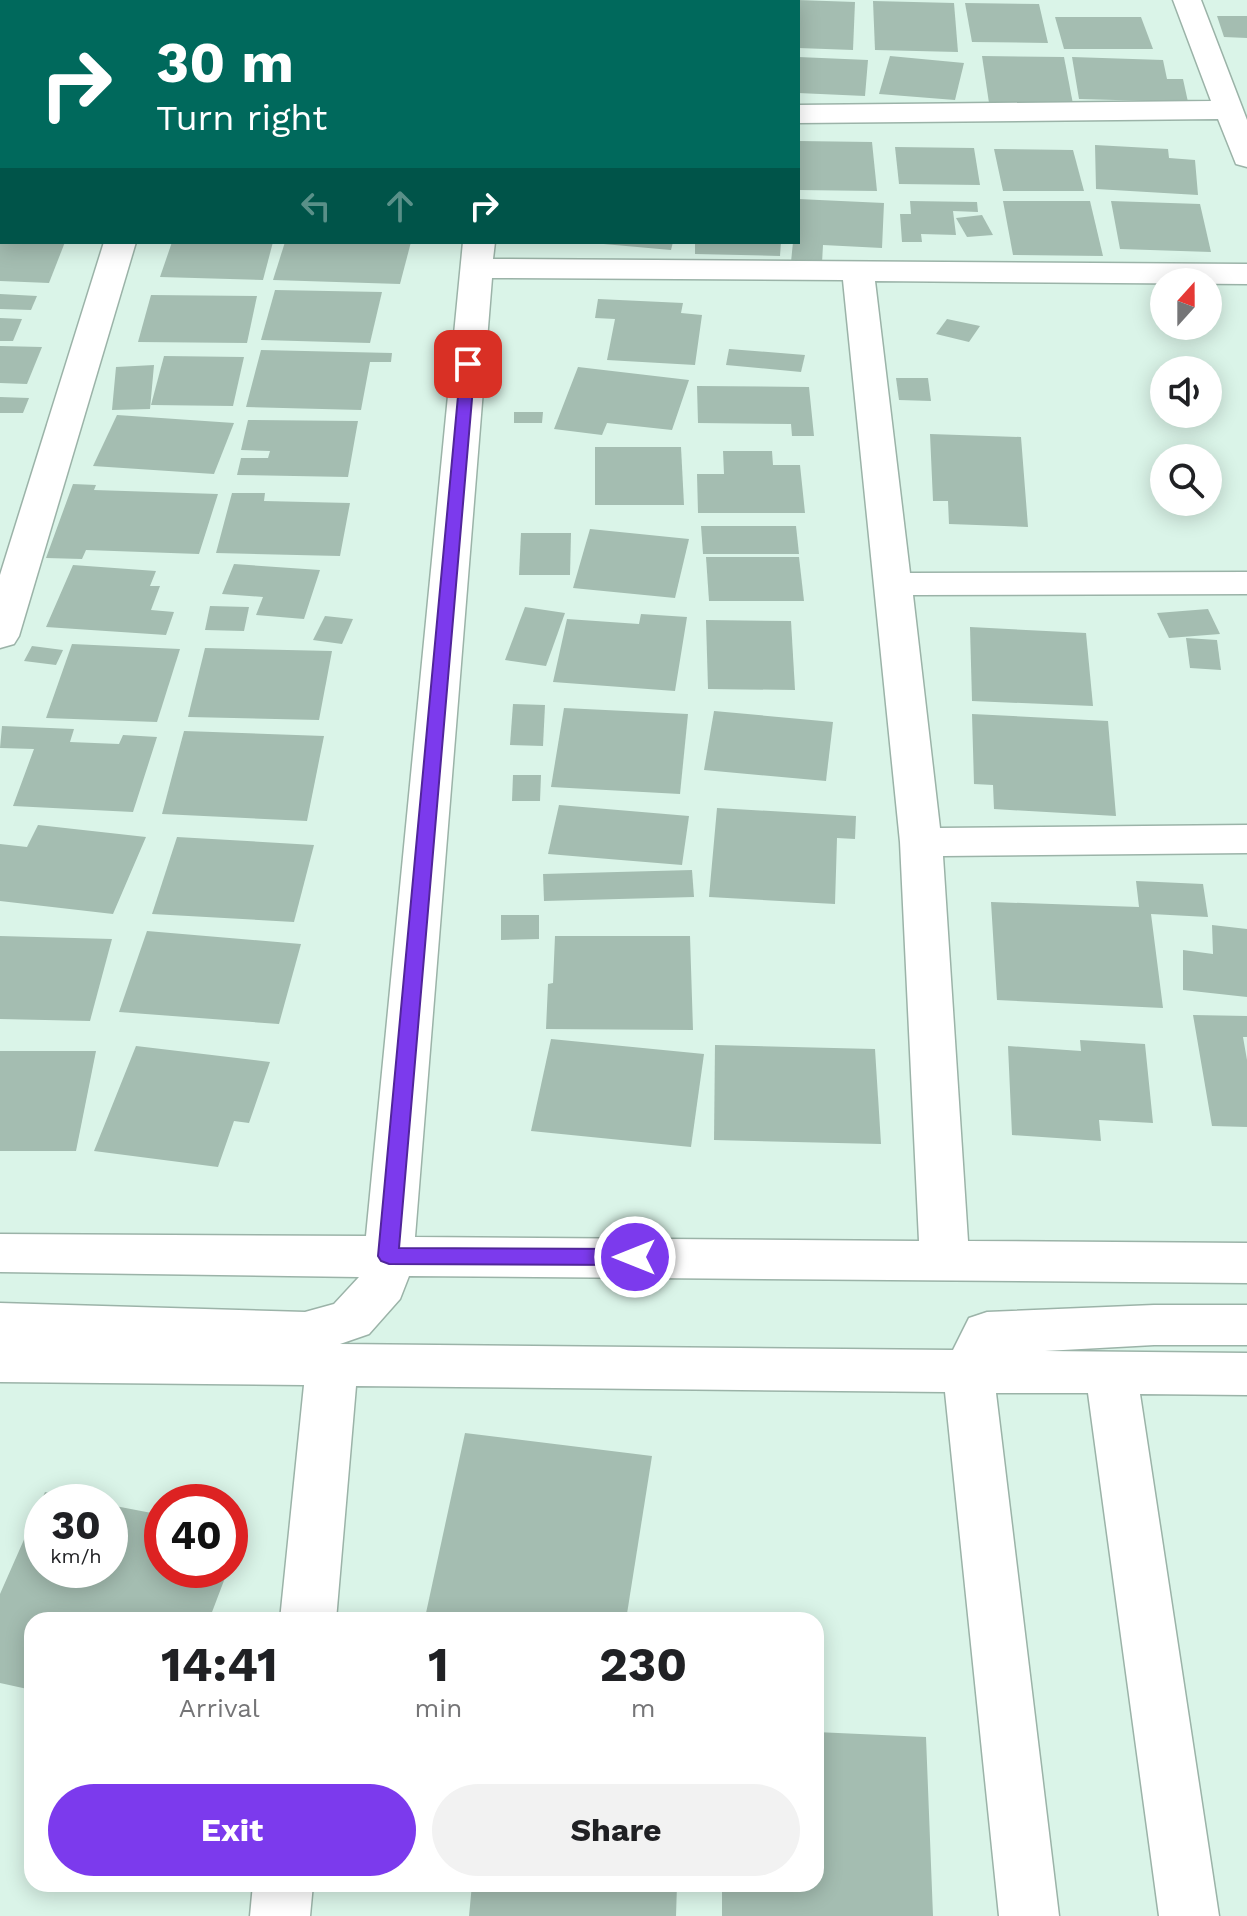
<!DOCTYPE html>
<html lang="en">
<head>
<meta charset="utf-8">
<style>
  :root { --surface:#fff; --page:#f2f2f2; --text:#202124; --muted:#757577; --accent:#7c3aed }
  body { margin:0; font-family:"Work Sans",sans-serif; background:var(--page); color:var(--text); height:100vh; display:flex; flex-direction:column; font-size:30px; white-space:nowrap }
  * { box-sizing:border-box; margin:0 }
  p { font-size:26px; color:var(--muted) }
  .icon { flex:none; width:44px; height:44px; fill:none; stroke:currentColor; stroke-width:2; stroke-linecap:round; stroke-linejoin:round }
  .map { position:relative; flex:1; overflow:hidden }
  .drawer { position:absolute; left:24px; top:1612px; width:800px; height:280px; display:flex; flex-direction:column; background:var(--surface); border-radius:24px; box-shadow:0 4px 20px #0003 }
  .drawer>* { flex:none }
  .top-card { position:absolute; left:0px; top:0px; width:800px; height:244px; box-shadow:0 4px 20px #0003; background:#00695c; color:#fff; overflow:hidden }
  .needle { width:52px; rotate:21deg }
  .fabs { position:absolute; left:1150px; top:268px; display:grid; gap:16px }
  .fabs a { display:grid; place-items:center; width:72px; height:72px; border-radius:50%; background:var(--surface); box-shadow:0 4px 20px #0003; font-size:40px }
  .speed { position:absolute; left:24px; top:1484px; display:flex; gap:16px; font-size:40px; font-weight:700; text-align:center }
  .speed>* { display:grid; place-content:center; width:104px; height:104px; border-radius:50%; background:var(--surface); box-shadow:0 4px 20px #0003; line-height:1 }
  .speed small { font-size:20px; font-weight:400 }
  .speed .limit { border:12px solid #d22; background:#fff; color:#111 }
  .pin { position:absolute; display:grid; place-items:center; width:68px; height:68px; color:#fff; margin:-34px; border-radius:16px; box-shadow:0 4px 12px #0006 }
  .me { position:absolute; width:88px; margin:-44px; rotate:270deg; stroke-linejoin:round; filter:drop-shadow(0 0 6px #0008) }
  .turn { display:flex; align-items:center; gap:28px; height:168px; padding:0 24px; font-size:36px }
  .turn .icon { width:104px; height:104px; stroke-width:2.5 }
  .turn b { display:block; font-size:56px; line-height:68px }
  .lanes { display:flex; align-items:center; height:76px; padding:0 24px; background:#0003; justify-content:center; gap:40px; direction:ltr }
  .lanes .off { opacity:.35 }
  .eta { display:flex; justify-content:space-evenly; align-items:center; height:136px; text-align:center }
  .eta b { font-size:48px; font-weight:700; line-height:56px }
  .action { display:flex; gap:16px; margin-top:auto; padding:16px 24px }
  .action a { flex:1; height:92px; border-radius:48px; background:var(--accent); color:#fff; font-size:32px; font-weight:700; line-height:92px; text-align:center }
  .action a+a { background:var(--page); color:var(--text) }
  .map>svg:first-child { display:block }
  .building { fill:#a4bdb1 }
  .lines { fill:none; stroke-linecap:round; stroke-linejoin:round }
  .minor-casing { stroke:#9bb3a8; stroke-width:3 }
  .minor { fill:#fff; fill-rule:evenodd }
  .route { fill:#7c3aed; stroke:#51269a; stroke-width:2 }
</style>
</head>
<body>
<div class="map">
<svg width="1247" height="1916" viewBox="0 0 1247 1916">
  <rect width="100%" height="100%" fill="#daf4e8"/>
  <!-- building -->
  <g class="building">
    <path d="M798,0L855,2L853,50L798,48Z"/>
    <path d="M873,1L954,3L958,52L875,50Z"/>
    <path d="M965,3L1039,4L1048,43L972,42Z"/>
    <path d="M1217,16H1247V38L1224,37Z"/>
    <path d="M1055,17H1141L1153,49H1064Z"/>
    <path d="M890,56L964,63L955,100L879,94Z"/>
    <path d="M982,56L1064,57L1073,104L989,103Z"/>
    <path d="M798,57L868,60L865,96L798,93Z"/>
    <path d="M1072,57L1163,60L1167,79H1183L1188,102L1079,99Z"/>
    <path d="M798,141L872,142L877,191L798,190Z"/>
    <path d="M1095,145L1168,149L1169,158L1195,160L1198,195L1096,189Z"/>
    <path d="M895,147L974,148L980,185L899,184Z"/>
    <path d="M994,149L1073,150L1084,191H1003Z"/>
    <path d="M798,199L884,203L882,248L823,245L822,263L791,262L793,242H798Z"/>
    <path d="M910,201L977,202L978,212L953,211L956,235L921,234L922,242H902L900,214H911Z"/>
    <path d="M1003,201H1090L1103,256L1013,255Z"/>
    <path d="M1111,201L1200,204L1211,252L1120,249Z"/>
    <path d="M982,215L993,235L967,237L956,218Z"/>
    <path d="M0,242H65L49,283L0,281Z"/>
    <path d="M172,242H273L263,280L160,277Z"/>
    <path d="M285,242H411L400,284L273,280Z"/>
    <path d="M581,242H673L671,250Z"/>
    <path d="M695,242H781L780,256L695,254Z"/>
    <path d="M275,290L382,292L370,343L261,340Z"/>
    <path d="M0,294L37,296L31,310L0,309Z"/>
    <path d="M151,295L257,296L247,343L138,342Z"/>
    <path d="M598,299L683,303L681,313L702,315L695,365L607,360L615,319L595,318Z"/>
    <path d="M0,318L22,319L13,341H0Z"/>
    <path d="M947,319L980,326L969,342L936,334Z"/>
    <path d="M0,346L42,347L27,384L0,383Z"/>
    <path d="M729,349L805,355L801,372L726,365Z"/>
    <path d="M261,350L392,353L391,362H370L361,410L246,407Z"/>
    <path d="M164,356L244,357L233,406L151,405Z"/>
    <path d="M154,365L150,409L112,410L116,367Z"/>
    <path d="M578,367L689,380L672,430L607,423L602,435L554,429Z"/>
    <path d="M896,378H928L931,401L899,400Z"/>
    <path d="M697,386L809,387L814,436H792L791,424L698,423Z"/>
    <path d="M0,397L29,398L23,413H0Z"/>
    <path d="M514,412H543L542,423H514Z"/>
    <path d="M117,415L234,423L214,474L93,466Z"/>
    <path d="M248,420L358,421L348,477L237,475L241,458H268L270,451L241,450Z"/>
    <path d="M930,434L1021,437L1028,527L949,524L948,501H933Z"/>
    <path d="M595,447H681L684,505H595Z"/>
    <path d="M723,451H772L773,465H800L805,513H698L697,474H724Z"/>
    <path d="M73,484L96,485L94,490L218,494L199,554L86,550L82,559L46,558Z"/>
    <path d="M232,493H265L264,501L350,503L340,556L216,553Z"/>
    <path d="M701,526H796L799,554H703Z"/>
    <path d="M590,529L689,539L675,598L573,588Z"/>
    <path d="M521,533H571L570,575H519Z"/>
    <path d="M706,557H799L804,601H709Z"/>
    <path d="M234,564L320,570L304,619L256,615L263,597L222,594Z"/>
    <path d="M73,565L156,571L150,586H160L151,610L174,612L166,635L46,627Z"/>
    <path d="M210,606L249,607L244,631L205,630Z"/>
    <path d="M525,607L565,613L546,666L505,660Z"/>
    <path d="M1208,609L1220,634L1169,638L1157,613Z"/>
    <path d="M641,614L687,617L675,691L553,682L567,619L639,624Z"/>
    <path d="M325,616L353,619L342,644L313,640Z"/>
    <path d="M706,620L791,621L795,690L708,689Z"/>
    <path d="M970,627L1086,633L1093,706L972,701Z"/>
    <path d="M1186,638L1217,640L1221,670L1190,668Z"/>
    <path d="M72,644L180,649L157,722L46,718Z"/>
    <path d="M32,646L63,650L56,665L24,661Z"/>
    <path d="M205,648L332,651L319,720L188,717Z"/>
    <path d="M513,704L545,705L543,746L510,745Z"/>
    <path d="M564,708L688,714L680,794L551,787Z"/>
    <path d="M714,711L833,722L826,781L704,770Z"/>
    <path d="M972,714L1108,721L1116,816L994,809L993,785L974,784Z"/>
    <path d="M2,726L74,729L70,742L119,744L123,735L157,737L133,812L13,806L34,749L0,748Z"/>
    <path d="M184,731L324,736L307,821L162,814Z"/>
    <path d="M513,775H541L540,801H512Z"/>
    <path d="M559,805L689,816L682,865L548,854Z"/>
    <path d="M717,808L856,816L855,839L837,838L835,904L709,897Z"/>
    <path d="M38,825L146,837L113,914L0,901V844L27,847Z"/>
    <path d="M177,837L314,845L294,922L152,914Z"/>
    <path d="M692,870L694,897L544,901L543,874Z"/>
    <path d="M1136,881L1203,884L1208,917L1151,914L1163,1008L997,1000L991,902L1139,907Z"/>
    <path d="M501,915H539V939L501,940Z"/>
    <path d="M1212,925L1247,929V997L1183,990V950L1213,954Z"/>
    <path d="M147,931L301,944L279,1024L119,1012Z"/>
    <path d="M0,936L112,939L90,1021L0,1019Z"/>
    <path d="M555,936H690L693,1030L546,1029L548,984L553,983Z"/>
    <path d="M1193,1015L1247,1016V1037H1243L1247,1060V1127L1212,1126Z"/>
    <path d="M551,1039L704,1054L691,1147L531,1131Z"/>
    <path d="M1080,1040L1145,1044L1153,1123L1099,1120L1101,1141L1012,1135L1008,1046L1081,1051Z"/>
    <path d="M715,1045L875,1049L881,1144L714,1140Z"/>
    <path d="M136,1046L270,1062L249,1123L234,1121L218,1167L94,1151Z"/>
    <path d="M0,1051H96L76,1151H0Z"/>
    <path d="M465,1433L652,1456L626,1620H481L426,1613Z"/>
    <path d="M45,1492L87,1501L42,1502V1570H110V1505L162,1515V1570H228L209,1620H32V1690L0,1683V1594Z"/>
    <path d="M230,1528L242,1531L230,1563Z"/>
    <path d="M816,1732L926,1737L933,1916H722V1884H816Z"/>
    <path d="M472,1884H677L676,1916H469Z"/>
  </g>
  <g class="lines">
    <!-- minor casing -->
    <g class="minor-casing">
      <g id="minor">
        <rect x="190" y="0" width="28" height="2"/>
        <rect x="489" y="0" width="28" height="2"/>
        <path d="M1173,0H1201L1247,120V167L1236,164L1218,119L798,123V105L1211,101Z"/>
        <rect x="0" y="43" width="2" height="16"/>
        <rect x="0" y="188" width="2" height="18"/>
        <path d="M104,242H136L19,636L14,644L0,648V575Z"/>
        <path d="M463,242H495L493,259L1247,264V284L875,281L910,573L1247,572V594L913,595L940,828L1247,825V853L943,856L968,1241L1247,1243V1283L409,1276L400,1299L369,1334L340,1344L953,1350L969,1318L987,1312L1154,1305H1247V1345H1154L1045,1351L1247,1353V1395L1140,1394L1219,1916H1159L1088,1393H996L1059,1916H999L945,1392L356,1386L336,1620H280L304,1385L0,1382V1303L305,1312L334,1304L359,1277L0,1272V1234L366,1236ZM492,278L843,280L900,842L919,1241L415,1237Z"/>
        <path d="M253,1884H313L310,1916H250Z"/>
      </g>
    </g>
    <!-- minor -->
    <use href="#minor" class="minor"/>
  </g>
  <!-- route -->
  <path class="route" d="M468,359L475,364L399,1248L635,1249L642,1252L645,1257L642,1263L635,1265L389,1264L381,1261L378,1256L461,364Z"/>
</svg>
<div class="fabs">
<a><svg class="needle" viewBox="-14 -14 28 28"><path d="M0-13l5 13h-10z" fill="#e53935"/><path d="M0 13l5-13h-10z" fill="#757577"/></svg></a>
<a><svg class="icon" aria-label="sound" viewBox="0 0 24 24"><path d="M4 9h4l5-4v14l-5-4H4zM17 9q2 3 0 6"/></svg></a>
<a><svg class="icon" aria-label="search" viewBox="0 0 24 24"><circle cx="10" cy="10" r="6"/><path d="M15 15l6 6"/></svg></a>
</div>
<div class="speed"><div>30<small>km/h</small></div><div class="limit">40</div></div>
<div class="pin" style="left:468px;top:364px;background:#d93025"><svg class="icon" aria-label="arrive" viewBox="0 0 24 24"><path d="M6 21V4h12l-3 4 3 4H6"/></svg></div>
<svg class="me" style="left:635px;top:1257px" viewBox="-20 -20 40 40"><circle r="17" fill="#7c3aed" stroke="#fff" stroke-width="3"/><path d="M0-11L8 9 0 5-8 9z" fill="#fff"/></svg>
<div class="top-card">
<div class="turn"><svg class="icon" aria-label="right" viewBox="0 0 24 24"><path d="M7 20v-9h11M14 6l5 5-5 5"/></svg><div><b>30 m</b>Turn right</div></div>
<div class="lanes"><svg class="icon off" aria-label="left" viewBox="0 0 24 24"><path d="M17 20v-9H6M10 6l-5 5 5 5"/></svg><svg class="icon off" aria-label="ahead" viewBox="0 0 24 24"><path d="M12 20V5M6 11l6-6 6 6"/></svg><svg class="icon" aria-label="right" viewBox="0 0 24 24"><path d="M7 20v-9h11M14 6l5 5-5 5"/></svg></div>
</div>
<section class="drawer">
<div class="eta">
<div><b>14:41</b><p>Arrival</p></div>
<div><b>1</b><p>min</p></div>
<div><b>230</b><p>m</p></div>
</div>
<div class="action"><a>Exit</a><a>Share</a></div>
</section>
</div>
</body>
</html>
